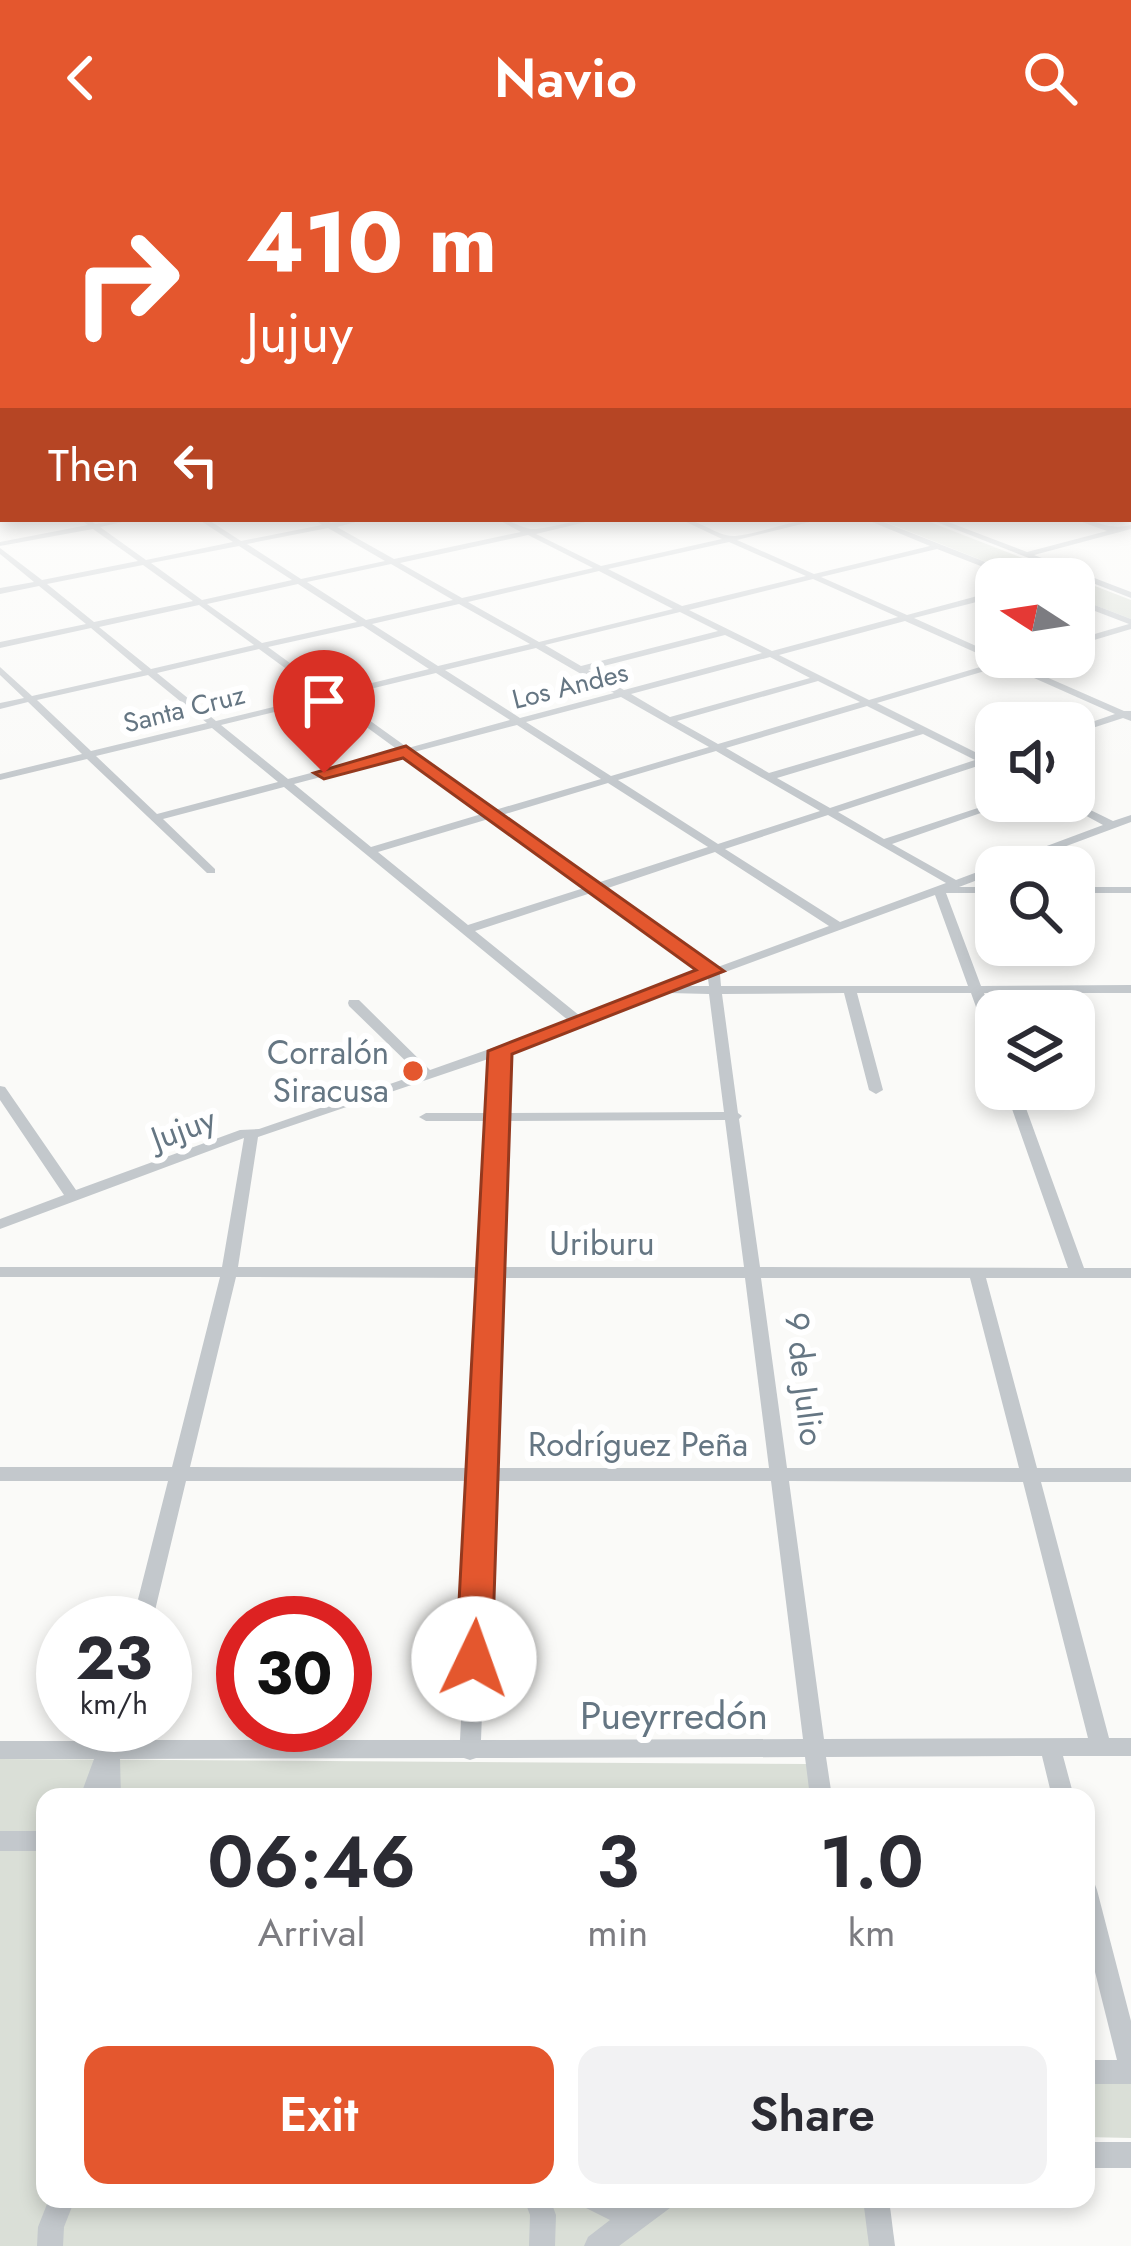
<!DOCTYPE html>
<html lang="en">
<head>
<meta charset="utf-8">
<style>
  :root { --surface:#fff; --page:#f2f2f3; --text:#2b2b33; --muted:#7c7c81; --accent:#e4572e }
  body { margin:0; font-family:Jost,sans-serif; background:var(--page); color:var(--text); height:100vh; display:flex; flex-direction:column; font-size:45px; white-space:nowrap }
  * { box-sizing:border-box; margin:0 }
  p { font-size:39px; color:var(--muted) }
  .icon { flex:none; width:66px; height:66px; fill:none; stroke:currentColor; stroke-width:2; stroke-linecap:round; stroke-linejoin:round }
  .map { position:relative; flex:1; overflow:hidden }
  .panel { position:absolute; left:36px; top:1632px; width:1059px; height:420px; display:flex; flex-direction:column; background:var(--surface); border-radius:24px; box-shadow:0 6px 18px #0003 }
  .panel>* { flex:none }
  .hud { position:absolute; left:0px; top:0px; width:1131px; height:366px; box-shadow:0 6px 18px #0003; background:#e4572e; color:#fff; overflow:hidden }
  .needle { width:78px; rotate:282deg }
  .tools { position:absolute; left:975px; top:402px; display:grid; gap:24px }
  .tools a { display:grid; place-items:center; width:120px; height:120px; border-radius:24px; background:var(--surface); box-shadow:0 6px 18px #0003; font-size:60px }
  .speed { position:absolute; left:36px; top:1440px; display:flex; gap:24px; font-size:60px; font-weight:700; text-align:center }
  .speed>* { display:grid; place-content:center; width:156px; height:156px; border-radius:50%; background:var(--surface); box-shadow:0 6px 18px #0003; line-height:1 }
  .speed small { font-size:30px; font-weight:400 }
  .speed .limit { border:18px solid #d22; background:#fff; color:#111 }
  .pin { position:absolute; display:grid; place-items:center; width:102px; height:102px; color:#fff; margin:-123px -51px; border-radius:50% 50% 50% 0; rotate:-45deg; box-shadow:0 0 12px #0007 }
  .pin .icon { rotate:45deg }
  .me { position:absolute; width:132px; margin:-66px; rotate:3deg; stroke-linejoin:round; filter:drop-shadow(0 0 9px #0008) }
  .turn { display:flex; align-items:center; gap:42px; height:252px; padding:0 48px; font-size:54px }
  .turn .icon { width:156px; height:156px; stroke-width:2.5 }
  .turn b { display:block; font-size:84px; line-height:102px }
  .then { display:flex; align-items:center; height:114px; padding:0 48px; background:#0003; gap:24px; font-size:45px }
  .eta { display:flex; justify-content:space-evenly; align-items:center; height:204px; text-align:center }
  .eta b { font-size:72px; font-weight:600; line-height:84px }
  .cta { display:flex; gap:24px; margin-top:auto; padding:24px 48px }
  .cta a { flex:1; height:138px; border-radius:24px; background:var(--accent); color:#fff; font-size:48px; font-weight:600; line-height:138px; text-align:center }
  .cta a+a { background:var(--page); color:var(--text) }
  header { display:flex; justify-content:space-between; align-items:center; height:156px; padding:0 48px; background:var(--accent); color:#fff; font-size:54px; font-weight:600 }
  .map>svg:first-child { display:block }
  .green { fill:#dadfd7 }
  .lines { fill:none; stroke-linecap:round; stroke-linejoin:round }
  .minor { fill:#c3c8cc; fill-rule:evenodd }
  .route { fill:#e4572e; stroke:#94391e; stroke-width:3 }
  .poi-dot { fill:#e4572e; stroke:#fff; stroke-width:4.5 }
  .labels { text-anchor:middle; stroke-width:12; stroke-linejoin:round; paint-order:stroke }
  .far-street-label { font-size:27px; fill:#657683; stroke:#fff }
  .poi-label { font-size:33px; fill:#657683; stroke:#fff; text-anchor:end }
  .street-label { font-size:33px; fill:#657683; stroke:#fff }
  .near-street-label { font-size:39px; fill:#657683; stroke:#fff }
</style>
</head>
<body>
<header><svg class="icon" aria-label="back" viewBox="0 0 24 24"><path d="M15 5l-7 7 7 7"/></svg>Navio<svg class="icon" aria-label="search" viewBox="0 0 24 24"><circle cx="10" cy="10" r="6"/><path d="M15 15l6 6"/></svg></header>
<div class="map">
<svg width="1131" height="2090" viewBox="0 0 1131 2090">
  <rect width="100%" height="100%" fill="#fafaf8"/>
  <!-- green -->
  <g class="green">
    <path d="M878,363H922L1131,444V463L1074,441V423H1029Z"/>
    <path d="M0,1603L807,1608L813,1641H45V2043H869L873,2090H0Z"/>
    <path d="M1086,1928H1131V1982L1086,1981Z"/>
  </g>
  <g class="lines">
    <!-- minor -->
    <g class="minor">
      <path d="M80,363H89L95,368L136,363L100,371L146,404L233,386L198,363H207L241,385L322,369L314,363H323L331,367L367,363L337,371L394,403L521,376L497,363C512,363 522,374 536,373C557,371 576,363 598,363L536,378L601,410L722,383L680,363C700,363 717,381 735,380C765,377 792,363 822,363L737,384L814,418L930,390L865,363H876L1024,421L1025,423H1014L937,393L821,421L907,459L996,435V441L914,462L996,499V501L1006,503L1028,501L1014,507L1124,555H1131V565L1123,562L1074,578V572L1115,558L1005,509L877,547L985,601L996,598V604L838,656L884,683L999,645H1015L892,688L956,724L1103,669L1059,645H1072L1113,665L1131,659V666L1010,711H996V717L959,731H996V737H946L981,830L1131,829V837H984L996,869V891L989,887L971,837H857L883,934L876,938L869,934L844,837L722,838L738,957L742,960L739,963L760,1111L1068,1112L1005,933H1019L1084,1112H1131V1122H986L1037,1312H1131V1326H1041L1109,1582H1131V1600H1063L1074,1641H1052L1042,1600L826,1601L832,1641H810L805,1601L476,1602L470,1604L464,1602L120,1603L121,1641H80L94,1603H0V1585H100L106,1569H126L121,1584H460L473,1325H186L152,1467H132L168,1325H0V1311H172L220,1121H0V1111H222L244,982L0,1073V1063L64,1039L0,944V930L5,931L76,1034L240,974L259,973L419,918L349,850L348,847L349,844H359L430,914L569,865L284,631L163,663L215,713V717H207L87,603L0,624V618L82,598L28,546L0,553V547L24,542L0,519V511L32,540L142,515L91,472L0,492V486L86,468L39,430L0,438V432L34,426L0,398V392L42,424L138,405L93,373L0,390V386L88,369ZM328,372L385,405L301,423L247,388ZM528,379L593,412L462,442L400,407ZM729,386L806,420L682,450L608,413ZM239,390L292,424L202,444L151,407ZM391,408L453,444L366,464L307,426ZM143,409L193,445L94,466L47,428ZM599,415L673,453L539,486L468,446ZM813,423L898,461L772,495L689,454ZM298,428L357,466L262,487L207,448ZM459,448L530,488L438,510L372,468ZM199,449L254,489L151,513L99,471ZM680,456L718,475L581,510L545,489ZM905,465L997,506L869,544L779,499ZM363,470L429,513L331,537L268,491ZM725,479L762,497L624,534L588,514ZM536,492L614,537L520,562L445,514ZM259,493L322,539L216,565L157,517ZM770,501L810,522L670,561L631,538ZM436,517L510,564L408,592L337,541ZM148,519L207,567L91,595L37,544ZM818,525L860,546L718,588L677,565ZM621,541L709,591L611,620L526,566ZM328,543L398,594L288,623L221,569ZM867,550L915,574L769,617L726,592ZM517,569L601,623L495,654L414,596ZM212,572L278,626L157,658L96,600ZM923,578L975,604L830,652L777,622ZM716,595L820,655L718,688L618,624ZM405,599L485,657L371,691L294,628ZM608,627L708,691L597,727L502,659ZM828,659L946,727L840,766L725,693ZM492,662L587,731L468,769L378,696ZM715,696L829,770L715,812L605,733ZM594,736L704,815L580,860L475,775ZM935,739L968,830H721L720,818ZM708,823L709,830H687ZM669,837L709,838L724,956L505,957L508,896ZM494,901L491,957H426L419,961L426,965H491L484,1111H238L258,981ZM725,964L744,1111H499L505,965ZM236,1121L483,1122L474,1312L190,1311ZM499,1122H745L769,1312H491ZM761,1122H970L1019,1312H787ZM491,1325H771L803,1583L481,1584ZM789,1325L1023,1326L1088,1582L824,1583Z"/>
      <path d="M929,363H940L1027,396L1107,375L1074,363C1099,363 1105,375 1131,369V373L1034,399L1131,436V442Z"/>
      <path d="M1074,441L1131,463V473L1074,490V484L1129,468L1074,447Z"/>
      <rect x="1074" y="731" width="57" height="6"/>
      <rect x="0" y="1675" width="45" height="20"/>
      <path d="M1086,1723L1094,1726L1097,1734L1131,1865V1928H1086V1904H1117L1086,1780Z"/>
      <rect x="1086" y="1986" width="45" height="26"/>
      <path d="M49,2043H75L64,2071L63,2090H37L38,2071Z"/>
      <path d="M524,2043H550L556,2059L555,2090H529L530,2059Z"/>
      <path d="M582,2043H674L670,2052L619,2090H584L588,2081L610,2064L586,2052Z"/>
      <path d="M863,2043H889L895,2090H869Z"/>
    </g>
  </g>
  <!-- sky -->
  <linearGradient id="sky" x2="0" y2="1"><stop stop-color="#96bcdc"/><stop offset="0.53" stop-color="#fdfdfc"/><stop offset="1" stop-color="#fdfdfc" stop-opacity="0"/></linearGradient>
  <rect width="1131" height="627" fill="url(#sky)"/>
  <!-- route -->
  <path class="route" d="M406,590L724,815L512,898L492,1503L487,1513L474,1518L461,1513L456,1503L488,895L696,814L403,602L324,623L314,617Z"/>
  <!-- markers -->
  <circle class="poi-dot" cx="413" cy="915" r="12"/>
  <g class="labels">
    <!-- far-street labels -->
    <g class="far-street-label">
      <text transform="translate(570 530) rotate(-14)" y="9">Los Andes</text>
      <text transform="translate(184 553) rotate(-14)" y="9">Santa Cruz</text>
    </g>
    <!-- poi labels -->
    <g class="poi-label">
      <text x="389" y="908">Corralón<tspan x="389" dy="38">Siracusa</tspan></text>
    </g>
    <!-- street labels -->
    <g class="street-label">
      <text transform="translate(183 972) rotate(-20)" y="12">Jujuy</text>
      <text x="602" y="1099">Uriburu</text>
      <text transform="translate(805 1223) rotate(83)" y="12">9 de Julio</text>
      <text x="638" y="1300">Rodríguez Peña</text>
    </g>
    <!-- near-street labels -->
    <g class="near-street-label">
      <text x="674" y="1573">Pueyrredón</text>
    </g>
  </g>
</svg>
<div class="tools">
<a><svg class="needle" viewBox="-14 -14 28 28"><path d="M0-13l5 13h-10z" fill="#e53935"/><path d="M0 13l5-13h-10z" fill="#7c7c81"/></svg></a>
<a><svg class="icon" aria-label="sound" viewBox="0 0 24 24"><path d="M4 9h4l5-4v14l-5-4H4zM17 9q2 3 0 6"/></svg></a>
<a><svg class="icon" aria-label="search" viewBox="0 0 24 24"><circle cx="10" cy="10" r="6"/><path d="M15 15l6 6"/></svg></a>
<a><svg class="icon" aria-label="layers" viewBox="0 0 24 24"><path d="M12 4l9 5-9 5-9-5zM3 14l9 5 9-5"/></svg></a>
</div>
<div class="speed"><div>23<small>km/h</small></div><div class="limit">30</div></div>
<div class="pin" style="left:324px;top:617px;background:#d93025"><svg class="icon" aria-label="arrive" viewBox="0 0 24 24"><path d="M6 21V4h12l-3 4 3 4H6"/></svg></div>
<svg class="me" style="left:474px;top:1503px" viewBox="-20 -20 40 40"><circle r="19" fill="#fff"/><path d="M0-13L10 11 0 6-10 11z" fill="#e4572e"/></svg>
<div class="hud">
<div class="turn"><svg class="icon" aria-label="right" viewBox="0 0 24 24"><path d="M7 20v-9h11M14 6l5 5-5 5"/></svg><div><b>410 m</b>Jujuy</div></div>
<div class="then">Then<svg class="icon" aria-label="left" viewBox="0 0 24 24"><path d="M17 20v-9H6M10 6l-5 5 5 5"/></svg></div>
</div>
<section class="panel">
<div class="eta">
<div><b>06:46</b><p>Arrival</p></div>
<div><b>3</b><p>min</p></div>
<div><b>1.0</b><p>km</p></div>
</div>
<div class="cta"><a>Exit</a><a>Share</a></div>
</section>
</div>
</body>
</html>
